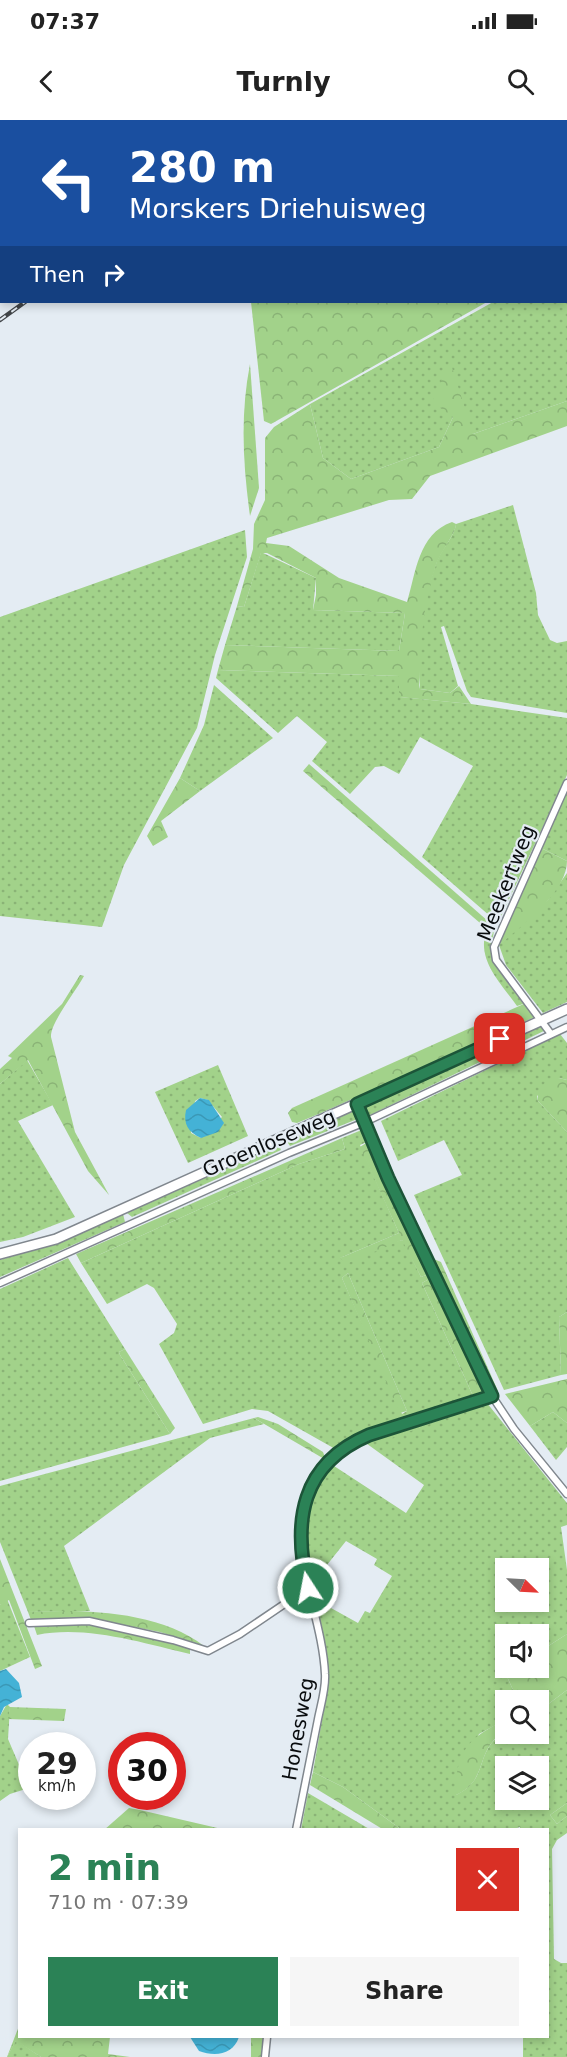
<!DOCTYPE html>
<html lang="en">
<head>
<meta charset="utf-8">
<style>
  :root { --surface:#fff; --page:#f6f6f6; --text:#222; --muted:#767676; --accent:#2b8256 }
  body { margin:0; font-family:"DejaVu Sans",sans-serif; background:var(--page); color:var(--text); height:100vh; display:flex; flex-direction:column; font-size:22px; white-space:nowrap }
  * { box-sizing:border-box; margin:0 }
  p { font-size:20px; color:var(--muted) }
  .icon { flex:none; width:33px; height:33px; fill:none; stroke:currentColor; stroke-width:2; stroke-linecap:round; stroke-linejoin:round }
  .map { position:relative; flex:1; overflow:hidden }
  .details { position:absolute; left:18px; top:1708px; width:531px; height:210px; display:flex; flex-direction:column; background:var(--surface); border-radius:0px; box-shadow:0 3px 9px #0003 }
  .details>* { flex:none }
  .banner { position:absolute; left:0px; top:0px; width:567px; height:183px; box-shadow:0 3px 9px #0003; background:#1a4fa0; color:#fff; overflow:hidden }
  .needle { width:39px; rotate:114deg }
  .controls { position:absolute; left:495px; top:1438px; display:grid; gap:12px }
  .controls a { display:grid; place-items:center; width:54px; height:54px; border-radius:0px; background:var(--surface); box-shadow:0 3px 9px #0003; font-size:30px }
  .speed { position:absolute; left:18px; top:1612px; display:flex; gap:12px; font-size:30px; font-weight:700; text-align:center }
  .speed>* { display:grid; place-content:center; width:78px; height:78px; border-radius:50%; background:var(--surface); box-shadow:0 3px 9px #0003; line-height:1 }
  .speed small { font-size:15px; font-weight:400 }
  .speed .limit { border:9px solid #d22; background:#fff; color:#111 }
  .pin { position:absolute; display:grid; place-items:center; width:51px; height:51px; color:#fff; margin:-26px; border-radius:12px; box-shadow:0 3px 9px #0006 }
  .me { position:absolute; width:66px; margin:-33px; rotate:349deg; stroke-linejoin:round; filter:drop-shadow(0 0 4px #0008) }
  .turn { display:flex; align-items:center; gap:21px; height:126px; padding:0 30px; font-size:27px }
  .turn .icon { width:78px; height:78px; stroke-width:2.5 }
  .turn b { display:block; font-size:42px; line-height:51px }
  .then { display:flex; align-items:center; height:57px; padding:0 30px; background:#0003; gap:12px; font-size:22px }
  .round { display:grid; place-items:center; flex:none; width:63px; height:63px; border-radius:0px; background:var(--page) }
  .head { display:flex; align-items:center; justify-content:space-between; height:102px; padding:0 30px }
  h1 { font-size:36px; font-weight:600; line-height:45px; color:var(--accent) }
  .primary-button { display:flex; gap:12px; margin-top:auto; padding:12px 30px }
  .primary-button a { flex:1; height:69px; border-radius:0px; background:var(--accent); color:#fff; font-size:24px; font-weight:600; line-height:69px; text-align:center }
  .primary-button a+a { background:var(--page); color:var(--text) }
  .status { display:flex; justify-content:space-between; align-items:center; height:42px; padding:0 30px; background:var(--surface); direction:ltr }
  .status svg { height:16px; fill:currentColor }
  header { display:flex; justify-content:space-between; align-items:center; height:78px; padding:0 30px; background:var(--surface); font-size:27px; font-weight:600 }
  .map>svg:first-child { display:block }
  .grass { fill:url(#grass-dots); fill-rule:evenodd }
  .forest { fill:url(#forest-crowns) }
  .water { fill:url(#water-waves) }
  .lines { fill:none; stroke-linecap:round; stroke-linejoin:round }
  .minor-casing { stroke:#80878e; stroke-width:9 }
  .primary-casing { stroke:#80878e; stroke-width:12 }
  .minor { stroke:#fff; stroke-width:6 }
  .primary { stroke:#fff; stroke-width:9 }
  .rail-casing { stroke:#414548; stroke-width:4.5 }
  .rail { stroke:#e4ecf3; stroke-width:2; stroke-dasharray:7; stroke-linecap:butt }
  .route-casing { stroke:#1c5438; stroke-width:15 }
  .route { stroke:#2b8256; stroke-width:10 }
  .labels { text-anchor:middle; stroke-width:4.5; stroke-linejoin:round; paint-order:stroke }
  .street-label { font-size:20px; fill:#090c0e; stroke:#e4ecf3 }
</style>
</head>
<body>
<div class="status"><b>07:37</b><svg viewBox="0 0 49 12"><path d="M0 12V9h3v3zM5 12V6h3v6zM10 12V3h3v9zM15 12V0h3v12zM26 1h20v11H26zM47 4h2v5h-2z"/></svg></div>
<header><svg class="icon" aria-label="back" viewBox="0 0 24 24"><path d="M15 5l-7 7 7 7"/></svg>Turnly<svg class="icon" aria-label="search" viewBox="0 0 24 24"><circle cx="10" cy="10" r="6"/><path d="M15 15l6 6"/></svg></header>
<div class="map">
<svg width="567" height="1937" viewBox="0 0 567 1937">
  <defs>
    <pattern id="grass-dots" width="8" height="8" patternUnits="userSpaceOnUse" patternTransform="scale(1.5)"><rect width="8" height="8" fill="#a2d28a"/><path d="M2 2h.1M6 6h.1" fill="none" stroke="#8ab376" stroke-width="1.8" stroke-linecap="round"/></pattern>
    <pattern id="forest-crowns" width="20" height="18" patternUnits="userSpaceOnUse" patternTransform="scale(1.5)"><rect width="20" height="18" fill="#a2d28a"/><path d="M2 6a3 3 0 1 1 6 0M12 15a3 3 0 1 1 6 0" fill="none" stroke="#8ab376"/></pattern>
    <pattern id="water-waves" width="16" height="10" patternUnits="userSpaceOnUse" patternTransform="scale(1.5)"><rect width="16" height="10" fill="#44b2d6"/><path d="M0 5q4-4 8 0t8 0" fill="none" stroke="#3a98b6"/></pattern>
  </defs>
  <rect width="100%" height="100%" fill="#e4ecf3"/>
  <!-- grass -->
  <g class="grass">
    <path d="M0,0H38L2,2L1,149Z"/>
    <path d="M567,141V281L473,314L453,297L439,327L351,359L323,338L310,284L493,182H566Z"/>
    <path d="M513,385L536,473L538,495L550,520L557,523L567,521V593L471,577L467,571L444,506L441,507L458,566L450,573L420,569C416,529 423,479 437,441C442,429 455,415 456,404Z"/>
    <path d="M245,410L247,437L215,535L197,608L124,745L102,807L0,796V497Z"/>
    <path d="M261,432L316,458L313,490L405,493L399,531L225,525L237,486L244,487Z"/>
    <path d="M218,550L399,556L400,577L471,584L567,598V655L498,803L422,737L473,646L420,617L399,654L384,646L375,647L350,674L312,641L327,622L297,596L278,613L216,558Z"/>
    <path d="M214,565L273,618L200,671L180,658L204,605Z"/>
    <path d="M567,672V741L541,728Z"/>
    <path d="M567,753V882L543,893L506,845L499,825L548,780Z"/>
    <path d="M492,807L494,811L491,828L526,883L517,886C501,863 475,839 487,809Z"/>
    <path d="M542,902L546,910L368,996L362,986Z"/>
    <path d="M560,914L567,923V960L559,958L537,976L538,981L567,1012V1192L559,1197L561,1255L504,1270L414,1075L462,1055L444,1020L398,1041L381,1001Z"/>
    <path d="M27,940L53,985L18,1001L75,1097L23,1117L0,1122V964Z"/>
    <path d="M218,945L248,1016L188,1043L155,972ZM200,978L208,980L222,997L201,1018L191,1013L195,981Z"/>
    <path d="M353,990L357,997L355,1000L290,1026L286,1020Z"/>
    <path d="M364,1009L369,1021L360,1025L399,1113L340,1138L402,1120L404,1122L421,1157L429,1154L431,1158L422,1163L473,1276L359,1316L337,1330L268,1291L252,1289L203,1304L159,1224L174,1213L177,1204L154,1168L147,1164L107,1184L81,1143L299,1044L345,1029L342,1018ZM348,1153L407,1291L402,1294L342,1158Z"/>
    <path d="M278,1023L281,1030L132,1097L127,1093Z"/>
    <path d="M123,1094L125,1102L0,1157V1140L66,1120Z"/>
    <path d="M68,1138L125,1229L119,1232L120,1235L170,1314L0,1361V1169Z"/>
    <path d="M487,1283L567,1383V1405L561,1407L567,1450V1514L539,1532L538,1515H506V1548H512L505,1552L518,1581H506L505,1600L479,1614L456,1675C491,1658 472,1633 505,1611L506,1614H538L539,1591L567,1570V1683L550,1695L557,1704L567,1696V1713L557,1720L552,1729L554,1839L561,1843H567V1937H523V1917H548V1710H520V1707L511,1710H402L343,1667L313,1652L328,1565L313,1478L358,1503L365,1491L370,1493L392,1456L374,1445L377,1439L346,1421L319,1455L309,1458C301,1414 302,1379 331,1344L406,1393L424,1365L363,1321L391,1310L390,1318ZM506,1449H538V1482H506ZM506,1647H538V1680H506Z"/>
    <path d="M553,1292L567,1303V1327L556,1340L530,1306Z"/>
    <path d="M254,1298L264,1304L210,1318L64,1426L90,1491L28,1492L0,1422V1366Z"/>
    <path d="M7,1479L30,1537L0,1551V1485Z"/>
    <path d="M7,1584L10,1587L8,1619L29,1668L10,1674L0,1681V1596Z"/>
    <path d="M308,1673L371,1710H301Z"/>
    <path d="M16,1920L41,1937H7Z"/>
  </g>
  <!-- forest -->
  <g class="forest">
    <path d="M74,0H249L74,1Z"/>
    <path d="M359,0H495L496,1H355Z"/>
    <path d="M251,182H487L271,304L264,301Z"/>
    <path d="M450,241L473,314L567,281V306L430,356L412,379L389,380L267,418L266,423L289,426L339,458L407,482C416,453 418,414 452,402L456,404C456,413 440,433 436,445C423,484 420,525 419,565L420,569L450,573L459,566L471,584L399,577V556L218,550L225,525L399,531L405,493L313,490L316,475V458L267,433H261L244,487L237,486L253,429L254,404L265,380V318L274,307L310,284L323,338L351,359L439,327L453,297L432,282Z"/>
    <path d="M250,244L259,368L250,396C243,345 240,295 250,244Z"/>
    <path d="M309,644L489,802L492,807L487,809L303,651Z"/>
    <path d="M180,658L200,671L161,701L168,717L153,726L147,716Z"/>
    <path d="M541,728L567,741C567,772 522,806 499,825Z"/>
    <path d="M80,855L84,856C76,871 50,903 51,917L75,1012L109,1075L88,1051L28,940L0,964V949L12,938L8,936L62,884Z"/>
    <path d="M526,883L537,896L321,993L297,1003L292,1002L288,993L292,988Z"/>
    <path d="M559,958L567,960V1012L538,981C536,967 547,959 559,958Z"/>
    <path d="M342,1018L345,1029L299,1044L81,1143L76,1134Z"/>
    <path d="M369,1021L429,1154L421,1157L402,1120L346,1144L340,1138L399,1113L360,1027Z"/>
    <path d="M431,1138L441,1142L498,1271L493,1273Z"/>
    <path d="M348,1153L407,1291L400,1293L396,1285L342,1158Z"/>
    <path d="M431,1158L433,1163L483,1272L473,1276L422,1163Z"/>
    <path d="M567,1192V1254L561,1255L559,1197Z"/>
    <path d="M125,1229L175,1308L170,1314L120,1235L119,1232Z"/>
    <path d="M567,1259V1303L553,1292L530,1306L505,1274Z"/>
    <path d="M484,1278L487,1283L389,1319L391,1310Z"/>
    <path d="M258,1297L278,1304L323,1332L326,1340L254,1298Z"/>
    <path d="M0,1439L42,1546L35,1549L9,1480L0,1485Z"/>
    <path d="M63,1491C109,1491 167,1497 204,1526L160,1512L98,1500H31L28,1492Z"/>
    <path d="M64,1504C106,1505 151,1512 190,1529V1534C142,1523 86,1505 37,1515L34,1506Z"/>
    <path d="M567,1514V1570L539,1591L538,1581H518L505,1552L512,1548H538L539,1532Z"/>
    <path d="M10,1587L66,1589L64,1601L8,1599Z"/>
    <path d="M505,1600V1611C473,1631 490,1660 456,1675C455,1632 468,1618 505,1600Z"/>
    <path d="M313,1652L343,1667L402,1710H384L310,1665Z"/>
    <path d="M567,1683V1696L557,1704L550,1695Z"/>
    <path d="M129,1688L140,1690L226,1710H104Z"/>
    <path d="M19,1906L20,1917H110L108,1934L130,1937H41L16,1921L7,1937Z"/>
    <path d="M251,1917H263L261,1937H251Z"/>
  </g>
  <!-- water -->
  <g class="water">
    <path d="M200,978L209,980L224,1003L218,1012L201,1018C188,1012 183,1004 186,990Z"/>
    <path d="M6,1549L19,1563L22,1577L4,1587L0,1596V1551Z"/>
    <path d="M190,1917H239C233,1935 215,1937 199,1931Z"/>
  </g>
  <g class="lines">
    <!-- minor casing -->
    <g class="minor-casing">
      <g id="minor">
        <path d="M551,914L496,840L494,827L567,663"/>
        <path d="M356,984L388,1058L492,1276L514,1309L567,1374"/>
        <path d="M0,1163L289,1033L365,1002L567,907"/>
        <path d="M29,1503L89,1501L173,1520L208,1531L240,1514L308,1468"/>
        <path d="M296,1710C303,1673 311,1636 318,1599C321,1584 326,1568 325,1554C323,1513 307,1474 302,1433C287,1315 407,1302 492,1276"/>
        <path d="M265,1937L267,1917"/>
      </g>
    </g>
    <!-- primary casing -->
    <g class="primary-casing">
      <path id="primary" d="M0,1134L56,1119L567,889"/>
    </g>
    <!-- minor -->
    <use href="#minor" class="minor"/>
    <!-- primary -->
    <use href="#primary" class="primary"/>
    <!-- rail casing -->
    <g class="rail-casing">
      <g id="rail">
        <path d="M266,2L268,0"/>
        <path d="M0,200L25,182"/>
      </g>
    </g>
    <!-- rail -->
    <use href="#rail" class="rail"/>
  </g>
  <g class="lines">
    <!-- route casing -->
    <g class="route-casing">
      <path id="route" d="M308,1468C292,1401 301,1344 369,1315L492,1276L388,1058L357,984L500,919"/>
    </g>
    <!-- route -->
    <use href="#route" class="route"/>
  </g>
  <g class="labels">
    <!-- street labels -->
    <g class="street-label">
      <text transform="translate(506 763) rotate(-68)" y="7">Meekertweg</text>
      <text transform="translate(269 1023) rotate(-23)" y="7">Groenloseweg</text>
      <text transform="translate(298 1609) rotate(-80)" y="7">Honesweg</text>
    </g>
  </g>
</svg>
<div class="controls">
<a><svg class="needle" viewBox="-14 -14 28 28"><path d="M0-13l5 13h-10z" fill="#e53935"/><path d="M0 13l5-13h-10z" fill="#767676"/></svg></a>
<a><svg class="icon" aria-label="sound" viewBox="0 0 24 24"><path d="M4 9h4l5-4v14l-5-4H4zM17 9q2 3 0 6"/></svg></a>
<a><svg class="icon" aria-label="search" viewBox="0 0 24 24"><circle cx="10" cy="10" r="6"/><path d="M15 15l6 6"/></svg></a>
<a><svg class="icon" aria-label="layers" viewBox="0 0 24 24"><path d="M12 4l9 5-9 5-9-5zM3 14l9 5 9-5"/></svg></a>
</div>
<div class="speed"><div>29<small>km/h</small></div><div class="limit">30</div></div>
<div class="pin" style="left:500px;top:919px;background:#d93025"><svg class="icon" aria-label="arrive" viewBox="0 0 24 24"><path d="M6 21V4h12l-3 4 3 4H6"/></svg></div>
<svg class="me" style="left:308px;top:1468px" viewBox="-20 -20 40 40"><circle r="17" fill="#2b8256" stroke="#fff" stroke-width="3"/><path d="M0-11L8 9 0 5-8 9z" fill="#fff"/></svg>
<div class="banner">
<div class="turn"><svg class="icon" aria-label="left" viewBox="0 0 24 24"><path d="M17 20v-9H6M10 6l-5 5 5 5"/></svg><div><b>280 m</b>Morskers Driehuisweg</div></div>
<div class="then">Then<svg class="icon" aria-label="right" viewBox="0 0 24 24"><path d="M7 20v-9h11M14 6l5 5-5 5"/></svg></div>
</div>
<section class="details">
<div class="head"><div><h1>2 min</h1><p>710 m · 07:39</p></div><a class="round" style="background:#d93025;color:#fff"><svg class="icon" aria-label="close" viewBox="0 0 24 24"><path d="M6 6l12 12M18 6L6 18"/></svg></a></div>
<div class="primary-button"><a>Exit</a><a>Share</a></div>
</section>
</div>
</body>
</html>
